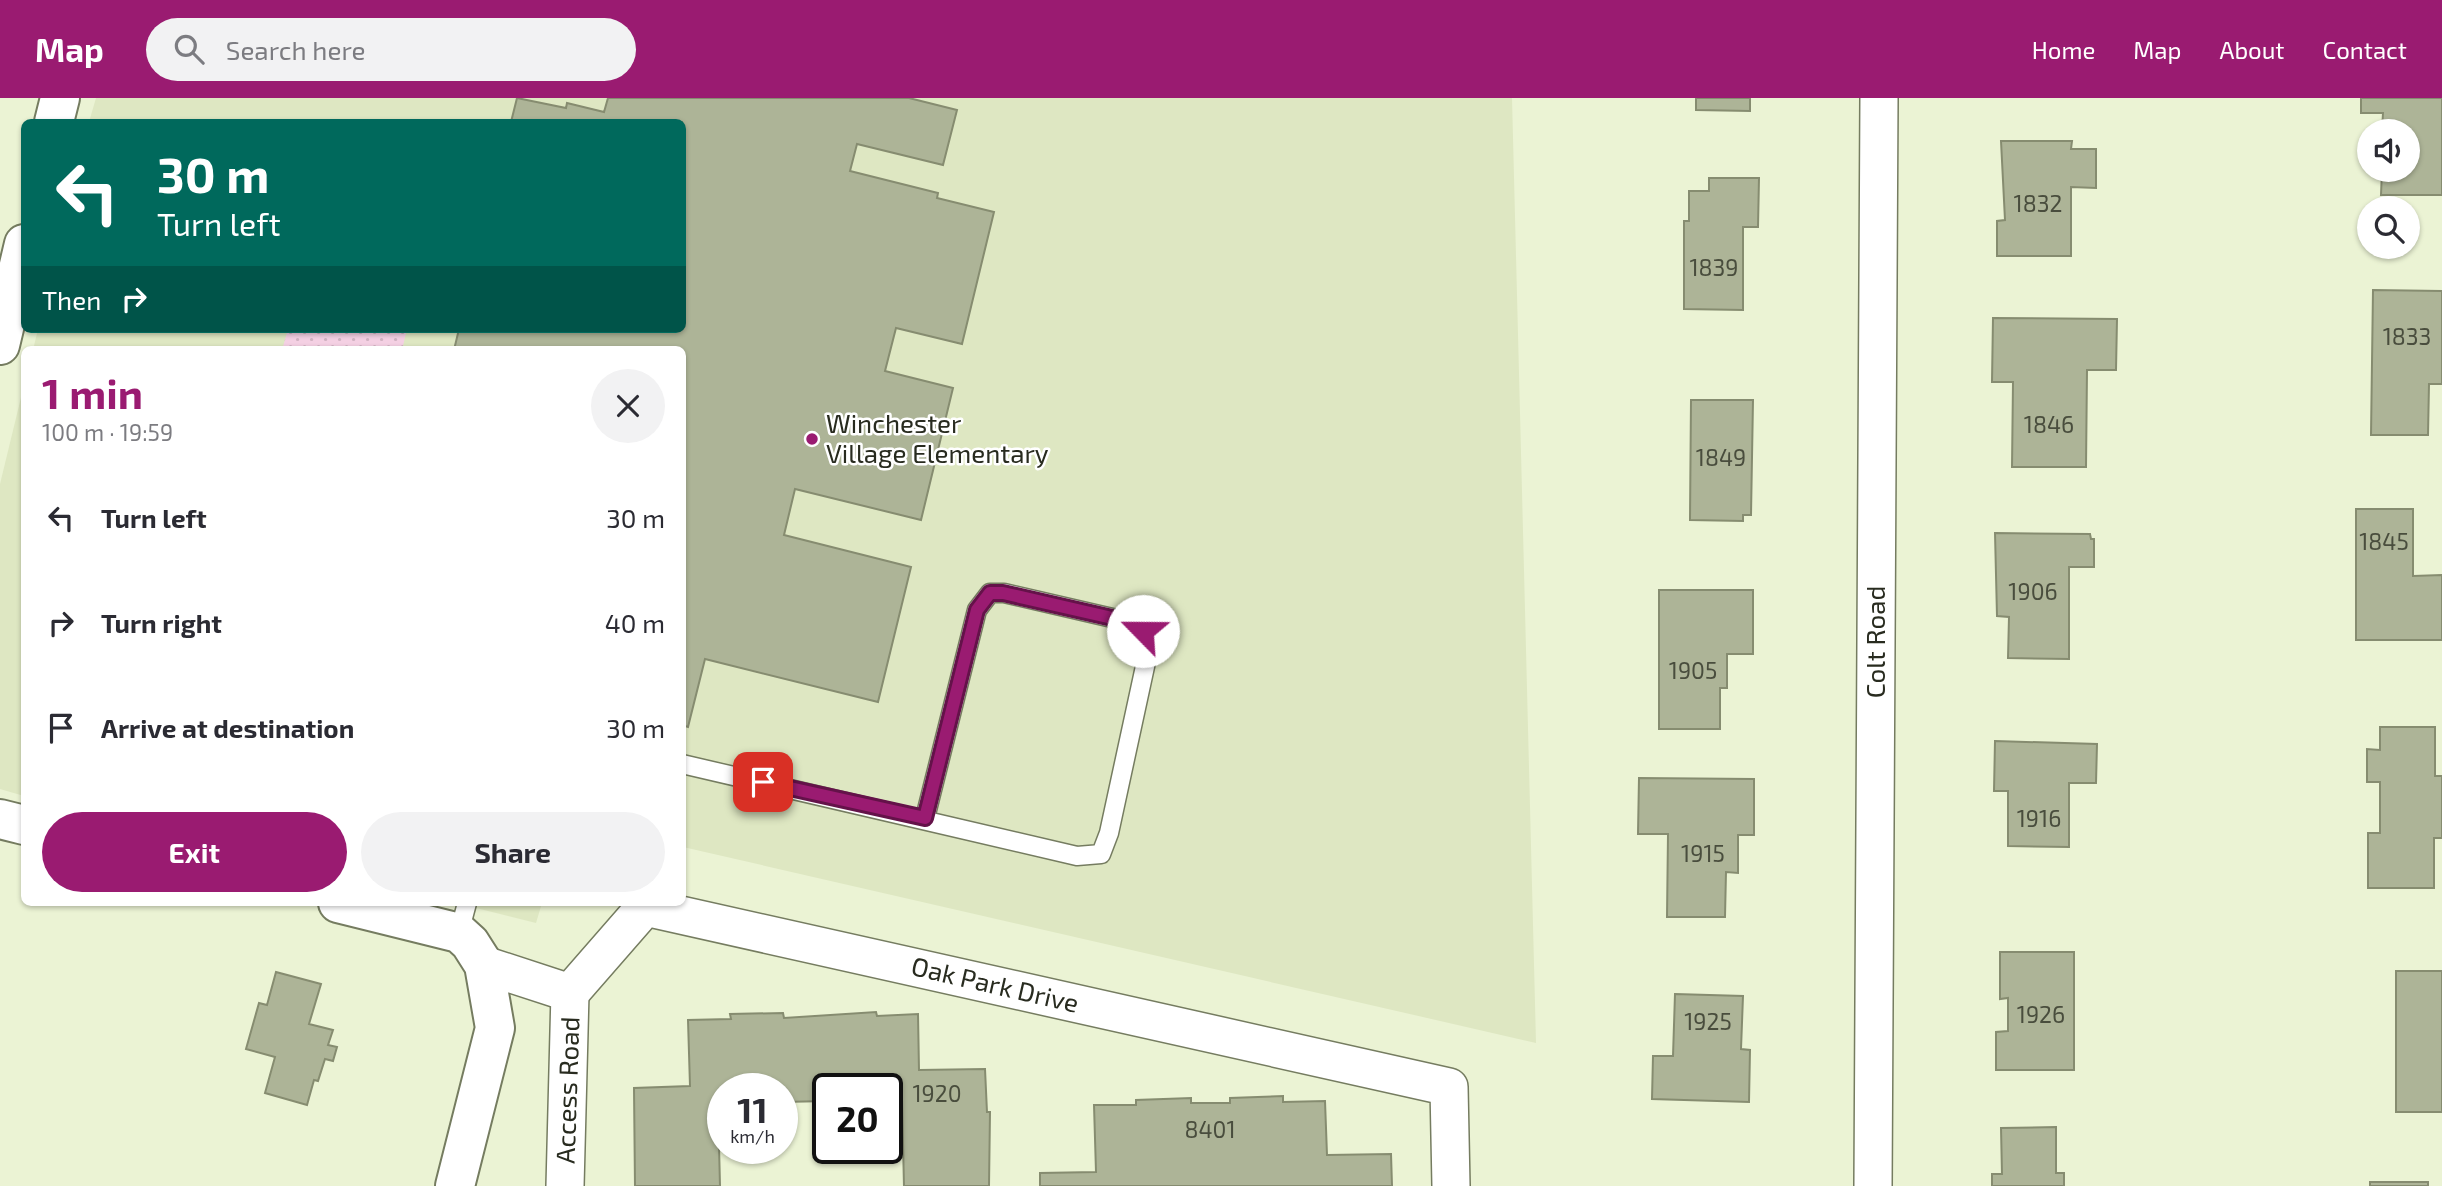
<!DOCTYPE html>
<html lang="en">
<head>
<meta charset="utf-8">
<style>
  :root { --surface:#fff; --page:#f2f2f3; --text:#2b2b33; --muted:#7c7c81; --accent:#9a1b71 }
  body { margin:0; font-family:"Exo 2",sans-serif; background:var(--page); color:var(--text); height:100vh; display:flex; flex-direction:column; font-size:26px; white-space:nowrap }
  * { box-sizing:border-box; margin:0 }
  p { font-size:23px; color:var(--muted) }
  .icon { flex:none; width:38px; height:38px; fill:none; stroke:currentColor; stroke-width:2; stroke-linecap:round; stroke-linejoin:round }
  .map { position:relative; flex:1; overflow:hidden }
  .drawer { position:absolute; left:21px; top:248px; width:665px; height:560px; display:flex; flex-direction:column; background:var(--surface); border-radius:10px; box-shadow:0 2px 5px #0004 }
  .drawer>* { flex:none }
  .hud { position:absolute; left:21px; top:21px; width:665px; height:214px; border-radius:10px; box-shadow:0 2px 5px #0004; background:#00695c; color:#fff; overflow:hidden }
  .fabs { position:absolute; left:2357px; top:21px; display:grid; gap:14px }
  .fabs a { display:grid; place-items:center; width:63px; height:63px; border-radius:50%; background:var(--surface); box-shadow:0 2px 5px #0004; font-size:35px }
  .speed { position:absolute; left:707px; top:975px; display:flex; gap:14px; font-size:35px; font-weight:700; text-align:center }
  .speed>* { display:grid; place-content:center; width:91px; height:91px; border-radius:50%; background:var(--surface); box-shadow:0 2px 5px #0004; line-height:1 }
  .speed small { font-size:18px; font-weight:400 }
  .speed .limit { border:4px solid #111; border-radius:10px; background:#fff; color:#111 }
  .pin { position:absolute; display:grid; place-items:center; width:60px; height:60px; color:#fff; margin:-30px; border-radius:14px; box-shadow:0 4px 10px #0006 }
  .me { position:absolute; width:77px; margin:-38px; rotate:293deg; stroke-linejoin:round; filter:drop-shadow(0 0 5px #0008) }
  .turn { display:flex; align-items:center; gap:24px; height:147px; padding:0 21px; font-size:32px }
  .turn .icon { width:91px; height:91px; stroke-width:2.5 }
  .turn b { display:block; font-size:49px; line-height:60px }
  .then { display:flex; align-items:center; height:66px; padding:0 21px; background:#0003; gap:14px; font-size:26px }
  .round { display:grid; place-items:center; flex:none; width:74px; height:74px; border-radius:37px; background:var(--page) }
  .headline { display:flex; align-items:center; justify-content:space-between; height:119px; padding:0 21px }
  h1 { font-size:42px; font-weight:700; line-height:52px; color:var(--accent) }
  .cta { display:flex; gap:14px; margin-top:auto; padding:14px 21px }
  .cta a { flex:1; height:80px; border-radius:42px; background:var(--accent); color:#fff; font-size:28px; font-weight:700; line-height:80px; text-align:center }
  .cta a+a { background:var(--page); color:var(--text) }
  ul { padding:0; list-style:none }
  li { display:flex; align-items:center; gap:21px; height:105px; padding:0 21px }
  li div { flex:1 }
  li b { display:block; font-size:26px }
  li em { font-style:normal }
  header { display:flex; align-items:center; gap:42px; box-sizing:border-box; height:98px; padding:0 35px; background:var(--accent); color:#fff }
  header strong { font-size:33px }
  nav { display:flex; gap:38px; margin-inline-start:auto; font-size:24px }
  .search { width:490px; height:63px; background:var(--page); display:flex; align-items:center; gap:18px; box-sizing:border-box; padding:0 24px; border-radius:38px; color:var(--muted); font-size:26px }
  .map>svg:first-child { display:block }
  .built { fill:#dee7c2 }
  .green { fill:url(#green-dots) }
  .building { fill:#adb497; stroke:#868c70; stroke-width:2 }
  .lines { fill:none; stroke-linecap:round; stroke-linejoin:round }
  .service-casing { stroke:#757c60; stroke-width:21 }
  .minor-casing { stroke:#757c60; stroke-width:40 }
  .tertiary-casing { stroke:#757c60; stroke-width:42 }
  .service { stroke:#fff; stroke-width:18 }
  .minor { stroke:#fff; stroke-width:37 }
  .tertiary { stroke:#fff; stroke-width:38 }
  .route-casing { stroke:#641249; stroke-width:18 }
  .route { stroke:#9a1b71; stroke-width:12 }
  .poi-dot { fill:#9a1b71; stroke:#fff; stroke-width:2.5 }
  .labels { text-anchor:middle; stroke-width:5; stroke-linejoin:round; paint-order:stroke }
  .number-label { font-size:23px; fill:#494d3d }
  .poi-label { font-size:26px; fill:#282b1f; stroke:#fff; text-anchor:start }
  .street-label { font-size:26px; fill:#282b1f; stroke:#fff }
</style>
</head>
<body>
<header>
<strong>Map</strong>
<div class="search"><svg class="icon" aria-label="search" viewBox="0 0 24 24"><circle cx="10" cy="10" r="6"/><path d="M15 15l6 6"/></svg>Search here</div>
<nav><a>Home</a><a>Map</a><a>About</a><a>Contact</a></nav>
</header>
<div class="map">
<svg width="2442" height="1088" viewBox="0 0 2442 1088">
  <defs>
    <pattern id="green-dots" width="8" height="8" patternUnits="userSpaceOnUse" patternTransform="scale(1.75)"><rect width="8" height="8" fill="#f4d0e3"/><path d="M2 2h.1M6 6h.1" fill="none" stroke="#d1b3c2" stroke-width="1.8" stroke-linecap="round"/></pattern>
  </defs>
  <rect width="100%" height="100%" fill="#ebf3d4"/>
  <!-- built -->
  <g class="built">
    <path d="M96,0H1512L1536,945L683,749L682,252H33L38,231H682V24H89Z"/>
    <path d="M24,287V698L0,691V386Z"/>
    <path d="M456,805H542L536,825Z"/>
  </g>
  <!-- green -->
  <path class="green" d="M288,231H407L402,252H282Z"/>
  <!-- building -->
  <g class="building">
    <path d="M517,0L566,10L567,5L604,14L608,0H909L957,12L943,67L857,46L850,73L938,95L937,100L994,114L962,246L896,230L885,273L953,290L921,422L795,391L784,437L911,469L878,604L705,561L688,629L682,627V252H454L459,231H682V24H511Z"/>
    <path d="M1696,0H1750V13L1696,12Z"/>
    <path d="M2361,0H2442V97H2381L2382,72H2408V33H2382L2383,15H2361Z"/>
    <path d="M2001,43H2072L2071,51H2096V90L2071,89V158H1997V123L2005,122Z"/>
    <path d="M1709,80H1759L1758,129H1743V212L1684,211V123H1689V93H1709Z"/>
    <path d="M2373,192L2442,193V286H2429L2428,337H2371Z"/>
    <path d="M1993,220L2117,221L2116,272H2087L2086,369H2012L2013,284H1992Z"/>
    <path d="M1691,302H1753L1751,417H1743V423L1690,422Z"/>
    <path d="M2356,411H2413V478L2442,477V542H2356Z"/>
    <path d="M1995,435L2090,436L2091,441H2094V469H2069V561L2008,560L2009,519L1997,518Z"/>
    <path d="M1659,492H1753V556H1727V590H1720V631H1659Z"/>
    <path d="M2380,629H2435V678H2442V740H2434V790H2368V735H2380V684H2367V651L2380,652Z"/>
    <path d="M1995,643L2097,646L2096,685H2069V749L2008,748V693H1994Z"/>
    <path d="M1639,680L1754,681V737H1738V775L1726,774L1725,819H1667L1668,736H1638Z"/>
    <path d="M2000,854H2074V972H1996V934L2008,933V900L2000,901Z"/>
    <rect x="2396" y="873" width="46" height="141"/>
    <path d="M276,874L321,886L309,926L333,932L328,947L337,949L333,963L325,961L318,983L314,982L307,1007L265,995L275,959L246,951L259,905L267,907Z"/>
    <path d="M1675,896L1743,898L1741,951L1750,952L1749,1004L1652,1001L1653,958H1673Z"/>
    <path d="M876,914L877,918L918,916L919,972L985,971L987,1014H990L989,1088H904L902,1002H887V990H828V1003L782,1004V990H723V1006H718L720,1088H635L634,990L690,988L688,922L731,921L730,916L783,915L784,920Z"/>
    <path d="M1283,998V1004L1325,1003L1327,1057L1391,1056L1392,1088H1040V1075L1096,1074L1094,1007H1136V1002L1191,1000V1005H1230V1000Z"/>
    <path d="M2056,1029V1075H2064V1088H1992V1076H2002L2001,1030Z"/>
    <rect x="2370" y="1084" width="58" height="4"/>
  </g>
  <g class="lines">
    <!-- service casing -->
    <g class="service-casing">
      <g id="service">
        <path d="M682,666L1077,758L1101,756L1109,735L1149,550L1143,533L1121,522L1004,495H990L977,512L925,720"/>
        <path d="M459,835L467,805"/>
      </g>
    </g>
    <!-- minor casing -->
    <g class="minor-casing">
      <g id="minor">
        <path d="M484,867L570,895L645,809L1449,989L1451,1088"/>
        <path d="M565,1088L570,895"/>
        <path d="M1873,1088L1879,0"/>
      </g>
    </g>
    <!-- tertiary casing -->
    <g class="tertiary-casing">
      <g id="tertiary">
        <path d="M54,24L60,0"/>
        <path d="M0,247L24,146"/>
        <path d="M0,721L24,727"/>
        <path d="M338,805L459,835L470,845L484,867L495,930L455,1088"/>
      </g>
    </g>
    <!-- service -->
    <use href="#service" class="service"/>
    <!-- minor -->
    <use href="#minor" class="minor"/>
    <!-- tertiary -->
    <use href="#tertiary" class="tertiary"/>
  </g>
  <g class="lines">
    <!-- route casing -->
    <g class="route-casing">
      <path id="route" d="M763,684L925,720L977,512L990,495H1003L1121,522L1143,533"/>
    </g>
    <!-- route -->
    <use href="#route" class="route"/>
  </g>
  <!-- markers -->
  <circle class="poi-dot" cx="812" cy="341" r="7"/>
  <g class="labels">
    <!-- number labels -->
    <g class="number-label">
      <text x="2038" y="114">1832</text>
      <text x="1714" y="178">1839</text>
      <text x="2407" y="247">1833</text>
      <text x="2049" y="335">1846</text>
      <text x="1721" y="368">1849</text>
      <text x="2384" y="452">1845</text>
      <text x="2033" y="502">1906</text>
      <text x="1693" y="581">1905</text>
      <text x="2039" y="729">1916</text>
      <text x="1703" y="764">1915</text>
      <text x="2041" y="925">1926</text>
      <text x="1708" y="932">1925</text>
      <text x="937" y="1004">1920</text>
      <text x="1210" y="1040">8401</text>
    </g>
    <!-- poi labels -->
    <g class="poi-label">
      <text x="826" y="335">Winchester<tspan x="826" dy="30">Village Elementary</tspan></text>
    </g>
    <!-- street labels -->
    <g class="street-label">
      <text transform="translate(1876 544) rotate(-90)" y="9">Colt Road</text>
      <text transform="translate(995 887) rotate(13)" y="9">Oak Park Drive</text>
      <text transform="translate(568 992) rotate(-88)" y="9">Access Road</text>
    </g>
  </g>
</svg>
<div class="fabs">
<a><svg class="icon" aria-label="sound" viewBox="0 0 24 24"><path d="M4 9h4l5-4v14l-5-4H4zM17 9q2 3 0 6"/></svg></a>
<a><svg class="icon" aria-label="search" viewBox="0 0 24 24"><circle cx="10" cy="10" r="6"/><path d="M15 15l6 6"/></svg></a>
</div>
<div class="speed"><div>11<small>km/h</small></div><div class="limit">20</div></div>
<div class="pin" style="left:763px;top:684px;background:#d93025"><svg class="icon" aria-label="arrive" viewBox="0 0 24 24"><path d="M6 21V4h12l-3 4 3 4H6"/></svg></div>
<svg class="me" style="left:1143px;top:533px" viewBox="-20 -20 40 40"><circle r="19" fill="#fff"/><path d="M0-13L10 11 0 6-10 11z" fill="#9a1b71"/></svg>
<div class="hud">
<div class="turn"><svg class="icon" aria-label="left" viewBox="0 0 24 24"><path d="M17 20v-9H6M10 6l-5 5 5 5"/></svg><div><b>30 m</b>Turn left</div></div>
<div class="then">Then<svg class="icon" aria-label="right" viewBox="0 0 24 24"><path d="M7 20v-9h11M14 6l5 5-5 5"/></svg></div>
</div>
<section class="drawer">
<div class="headline"><div><h1>1 min</h1><p>100 m · 19:59</p></div><a class="round"><svg class="icon" aria-label="close" viewBox="0 0 24 24"><path d="M6 6l12 12M18 6L6 18"/></svg></a></div>
<ul>
<li><svg class="icon" aria-label="left" viewBox="0 0 24 24"><path d="M17 20v-9H6M10 6l-5 5 5 5"/></svg><div><b>Turn left</b></div><em>30 m</em></li>
<li><svg class="icon" aria-label="right" viewBox="0 0 24 24"><path d="M7 20v-9h11M14 6l5 5-5 5"/></svg><div><b>Turn right</b></div><em>40 m</em></li>
<li><svg class="icon" aria-label="arrive" viewBox="0 0 24 24"><path d="M6 21V4h12l-3 4 3 4H6"/></svg><div><b>Arrive at destination</b></div><em>30 m</em></li>
</ul>
<div class="cta"><a>Exit</a><a>Share</a></div>
</section>
</div>
</body>
</html>
